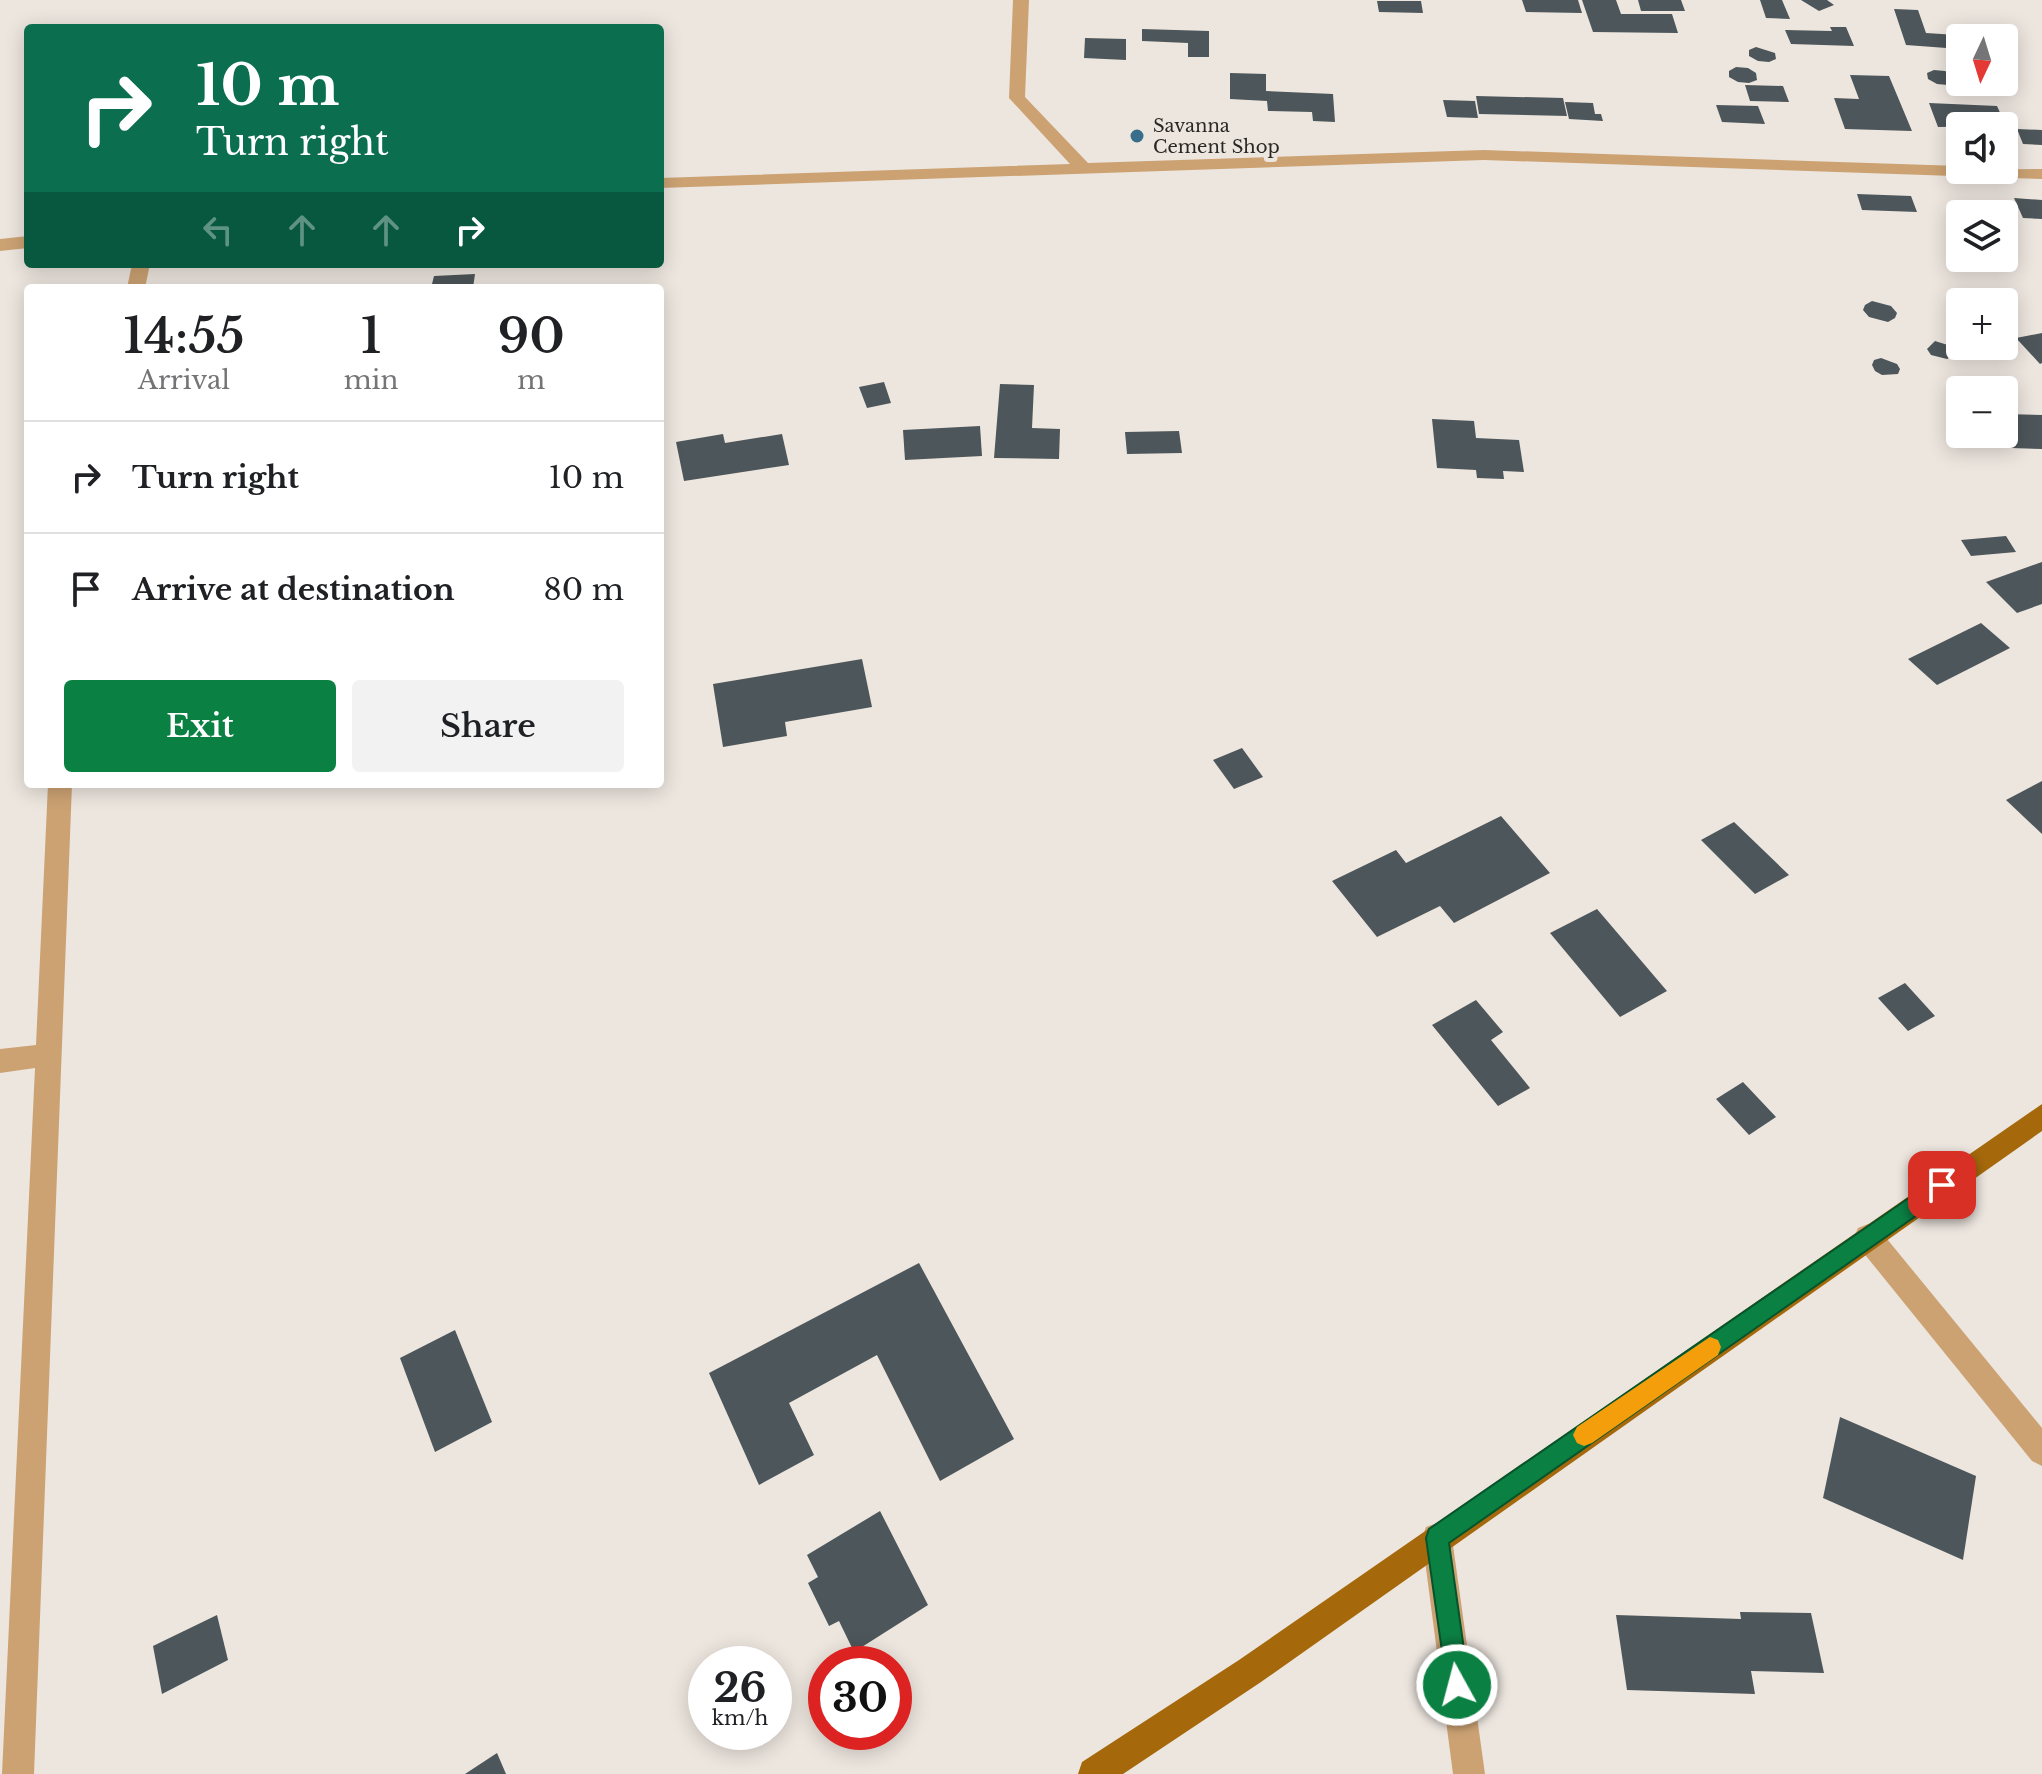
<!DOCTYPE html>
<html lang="en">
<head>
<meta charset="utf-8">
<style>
  :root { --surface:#fff; --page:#f2f2f2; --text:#202124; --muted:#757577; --line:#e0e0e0; --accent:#0b8043 }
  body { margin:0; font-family:"Libre Baskerville",serif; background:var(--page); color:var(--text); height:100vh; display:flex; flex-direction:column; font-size:30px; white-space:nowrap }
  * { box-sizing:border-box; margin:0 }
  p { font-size:26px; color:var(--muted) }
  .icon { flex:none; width:44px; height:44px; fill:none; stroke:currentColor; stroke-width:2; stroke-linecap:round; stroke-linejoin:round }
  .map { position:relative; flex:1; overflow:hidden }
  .side { position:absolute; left:24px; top:284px; width:640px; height:504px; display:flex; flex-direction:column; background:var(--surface); border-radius:8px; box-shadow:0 4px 20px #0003 }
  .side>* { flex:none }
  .guide { position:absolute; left:24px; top:24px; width:640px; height:244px; border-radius:8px; box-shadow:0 4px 20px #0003; background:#0b6e4f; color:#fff; overflow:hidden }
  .needle { width:52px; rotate:184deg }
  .controls { position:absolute; left:1946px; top:24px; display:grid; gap:16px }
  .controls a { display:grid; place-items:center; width:72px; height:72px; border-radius:8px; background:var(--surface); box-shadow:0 4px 20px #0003; font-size:40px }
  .speed { position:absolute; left:688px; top:1646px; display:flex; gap:16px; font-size:40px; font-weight:700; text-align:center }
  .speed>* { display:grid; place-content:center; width:104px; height:104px; border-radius:50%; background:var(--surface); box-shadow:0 4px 20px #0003; line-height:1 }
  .speed small { font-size:20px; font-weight:400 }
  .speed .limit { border:12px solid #d22; background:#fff; color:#111 }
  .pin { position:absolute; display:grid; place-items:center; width:68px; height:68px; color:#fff; margin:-34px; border-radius:16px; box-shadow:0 4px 12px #0006 }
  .me { position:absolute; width:88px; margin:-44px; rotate:353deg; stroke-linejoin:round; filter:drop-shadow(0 0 6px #0008) }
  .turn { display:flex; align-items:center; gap:28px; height:168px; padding:0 40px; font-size:36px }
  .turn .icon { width:104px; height:104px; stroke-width:2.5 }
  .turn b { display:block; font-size:56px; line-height:68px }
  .lanes { display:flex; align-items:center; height:76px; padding:0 40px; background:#0003; justify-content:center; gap:40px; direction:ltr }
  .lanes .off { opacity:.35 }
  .eta { display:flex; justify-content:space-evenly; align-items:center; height:136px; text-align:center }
  .eta b { font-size:48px; font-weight:600; line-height:56px }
  .primary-button { display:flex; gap:16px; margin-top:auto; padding:16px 40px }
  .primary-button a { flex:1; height:92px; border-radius:8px; background:var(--accent); color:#fff; font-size:32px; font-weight:600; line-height:92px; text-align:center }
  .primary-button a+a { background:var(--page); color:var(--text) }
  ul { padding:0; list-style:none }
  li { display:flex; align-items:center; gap:24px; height:112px; padding:0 40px; border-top:2px solid var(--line) }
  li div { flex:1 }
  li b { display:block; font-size:30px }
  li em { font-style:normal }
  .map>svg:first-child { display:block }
  .building { fill:#4d565a }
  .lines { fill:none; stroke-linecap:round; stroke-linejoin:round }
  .minor { fill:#cca273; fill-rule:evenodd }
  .major { fill:#a5690c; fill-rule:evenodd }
  .route { fill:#0b8043; stroke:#07532c; stroke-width:2 }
  .slow { fill:#f59e0b }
  .poi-dot { fill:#386e8a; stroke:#ede6df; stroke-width:3 }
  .labels { text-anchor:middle; stroke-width:8; stroke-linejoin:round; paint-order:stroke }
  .far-poi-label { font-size:18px; fill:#2a2825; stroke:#ede6df; text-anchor:start }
</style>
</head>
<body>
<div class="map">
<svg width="2042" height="1774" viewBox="0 0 2042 1774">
  <rect width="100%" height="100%" fill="#ede6df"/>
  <!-- building -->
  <g class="building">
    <path d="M1522,0H1578L1582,13L1526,12Z"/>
    <path d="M1582,0H1616L1621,14H1672L1678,33L1593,32Z"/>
    <path d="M1638,0H1681L1685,11H1641Z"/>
    <path d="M1760,0H1782L1790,19L1766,18Z"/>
    <path d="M1801,0H1827L1834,5L1819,11Z"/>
    <path d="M1377,1H1421L1423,13L1379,12Z"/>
    <path d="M1894,9L1918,10L1926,33L1957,35L1954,29L1981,31L1983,38H1960V49L1906,45Z"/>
    <path d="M1830,27H1846L1854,46L1791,44L1785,30L1832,31Z"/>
    <path d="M1142,29L1209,31V57H1188V43L1142,41Z"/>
    <path d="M1085,38L1126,39V60L1084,58Z"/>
    <path d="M1756,47L1775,53L1776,59L1769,62L1758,61L1749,56V50Z"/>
    <path d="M1736,67L1748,68L1756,73L1757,80L1749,83L1738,82L1729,77V71Z"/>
    <path d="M1934,70L1945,71L1954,76L1955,81L1948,85L1937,84L1928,79L1927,73Z"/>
    <path d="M1230,73L1266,74V91L1333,94L1335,122L1313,121L1312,112L1268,111L1267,101L1230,99Z"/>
    <path d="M1850,75L1889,76L1912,131L1845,129L1834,98L1859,99Z"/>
    <path d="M1745,85L1783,86L1789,102L1750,101Z"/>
    <path d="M1476,96L1563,98L1567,116L1479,114Z"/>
    <path d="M1443,100L1475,101L1478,118L1447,117Z"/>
    <path d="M1565,102L1593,103L1595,114H1601L1603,121L1569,119Z"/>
    <path d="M1929,103L1997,106L2006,126L1938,127Z"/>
    <path d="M1716,105L1758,106L1765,124L1722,122Z"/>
    <path d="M2017,129L2042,130V145L2023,144Z"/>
    <path d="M1857,194L1911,196L1917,212L1862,210Z"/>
    <path d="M2014,198L2042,200V219L2023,218Z"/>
    <path d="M475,274L473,288H431L434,276Z"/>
    <path d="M1872,301L1891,306L1897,313L1895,318L1888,322L1869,317L1863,310L1865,305Z"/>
    <path d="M2042,333V363L2040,364L2016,338Z"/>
    <path d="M1935,341L1951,346L1955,352L1953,356L1947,359L1931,355L1927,349Z"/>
    <path d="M1881,358L1897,364L1900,369L1898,374L1882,375L1875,371L1872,365L1874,360Z"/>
    <path d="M884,382L891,403L867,408L859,387Z"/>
    <path d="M1000,384L1034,385L1032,428L1060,429L1059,459L994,458Z"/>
    <path d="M2004,414L2042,415V449L2011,448L2004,429Z"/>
    <path d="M1432,419L1474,421L1476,438L1519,440L1524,472L1503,471L1504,479L1477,478L1476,470L1437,468Z"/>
    <path d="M980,426L982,456L905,460L903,430Z"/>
    <path d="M1179,431L1182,453L1127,454L1125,432Z"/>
    <path d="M723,434L725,443L782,434L789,465L684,481L676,442Z"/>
    <path d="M2006,536L2016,552L1971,556L1961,540Z"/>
    <path d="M2042,562V604L2017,613L1986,582Z"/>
    <path d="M1981,623L2010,648L1937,685L1908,659Z"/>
    <path d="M862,659L872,707L785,722L787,736L723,747L713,684Z"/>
    <path d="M1242,748L1263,777L1234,789L1213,760Z"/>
    <path d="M2042,781V834L2006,800Z"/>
    <path d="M1501,816L1550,873L1454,923L1440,906L1377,937L1332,881L1396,850L1406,863Z"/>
    <path d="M1734,822L1789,875L1755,894L1701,840Z"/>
    <path d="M1597,909L1667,991L1620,1017L1550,933Z"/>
    <path d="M1905,983L1935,1016L1908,1031L1878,998Z"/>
    <path d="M1476,1000L1503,1032L1491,1040L1530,1088L1498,1106L1432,1025Z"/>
    <path d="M1743,1082L1776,1117L1749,1135L1716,1099Z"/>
    <path d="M919,1263L1014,1439L940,1481L877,1355L789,1403L814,1455L759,1485L709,1373Z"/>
    <path d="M455,1330L492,1422L435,1452L400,1358Z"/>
    <path d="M1840,1417L1976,1476L1963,1560L1823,1498Z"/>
    <path d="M880,1511L928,1605L854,1652L839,1621L829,1626L808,1583L818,1577L807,1555Z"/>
    <path d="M1740,1612L1811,1613L1824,1673L1751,1671L1755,1694L1627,1690L1616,1615L1741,1619Z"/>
    <path d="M217,1615L228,1660L162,1694L153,1646Z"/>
    <path d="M497,1753L506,1774H465Z"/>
  </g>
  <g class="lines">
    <!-- minor -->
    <g class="minor">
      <path d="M1013,0H1029L1025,97L1088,163L1484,150L1960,166V170L2042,169V179L1484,160L660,188V178L1070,164L1009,98Z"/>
      <path d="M28,236V248L0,251V239Z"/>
      <path d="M132,264H150L145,288H127Z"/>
      <path d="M48,784H72L34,1774H2L35,1068L0,1073V1049L36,1045Z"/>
      <path d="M1868,1224L1878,1228L2042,1428V1466L2032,1461L1858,1246L1854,1237L1858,1228Z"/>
      <path d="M1437,1523L1448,1527L1452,1538L1485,1774H1453L1422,1538L1426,1527Z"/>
    </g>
    <!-- major -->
    <path class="major" d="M2042,1104V1131L1261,1682L1123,1774H1078L1082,1762L1239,1660Z"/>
  </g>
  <!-- route -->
  <path class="route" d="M1942,1175L1950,1178L1953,1185L1950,1192L1449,1543L1469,1685L1466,1694L1457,1697L1448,1694L1426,1538L1429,1529Z"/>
  <!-- slow -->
  <path class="slow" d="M1710,1337L1718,1340L1721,1347L1718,1355L1592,1443L1584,1446L1577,1443L1573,1435L1577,1427Z"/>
  <!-- markers -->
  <circle class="poi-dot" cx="1137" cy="136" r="8"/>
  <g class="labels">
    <!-- far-poi labels -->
    <g class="far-poi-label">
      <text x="1153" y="132">Savanna<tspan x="1153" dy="21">Cement Shop</tspan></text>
    </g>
  </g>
</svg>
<div class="controls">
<a><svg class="needle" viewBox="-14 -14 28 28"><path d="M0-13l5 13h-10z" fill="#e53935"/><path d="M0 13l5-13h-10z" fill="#757577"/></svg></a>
<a><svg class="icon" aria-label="sound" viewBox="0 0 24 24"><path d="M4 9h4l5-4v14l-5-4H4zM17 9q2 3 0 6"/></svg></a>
<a><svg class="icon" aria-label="layers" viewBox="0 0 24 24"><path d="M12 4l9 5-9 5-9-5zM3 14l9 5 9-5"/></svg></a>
<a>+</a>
<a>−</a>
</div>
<div class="speed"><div>26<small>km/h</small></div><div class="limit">30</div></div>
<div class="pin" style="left:1942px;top:1185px;background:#d93025"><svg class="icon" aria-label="arrive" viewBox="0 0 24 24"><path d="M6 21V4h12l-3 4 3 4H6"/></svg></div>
<svg class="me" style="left:1457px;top:1685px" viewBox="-20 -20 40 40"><circle r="17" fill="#0b8043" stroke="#fff" stroke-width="3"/><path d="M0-11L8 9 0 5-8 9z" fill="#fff"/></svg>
<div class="guide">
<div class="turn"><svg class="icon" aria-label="right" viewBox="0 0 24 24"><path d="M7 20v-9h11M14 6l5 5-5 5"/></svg><div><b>10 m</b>Turn right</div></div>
<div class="lanes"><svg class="icon off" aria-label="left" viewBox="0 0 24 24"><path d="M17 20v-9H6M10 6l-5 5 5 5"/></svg><svg class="icon off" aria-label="ahead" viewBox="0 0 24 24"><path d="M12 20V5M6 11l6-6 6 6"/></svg><svg class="icon off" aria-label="ahead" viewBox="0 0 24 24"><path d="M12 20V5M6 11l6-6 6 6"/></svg><svg class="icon" aria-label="right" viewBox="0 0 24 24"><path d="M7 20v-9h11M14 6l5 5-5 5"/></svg></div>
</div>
<section class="side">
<div class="eta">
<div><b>14:55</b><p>Arrival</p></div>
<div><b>1</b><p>min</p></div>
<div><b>90</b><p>m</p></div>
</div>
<ul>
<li><svg class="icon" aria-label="right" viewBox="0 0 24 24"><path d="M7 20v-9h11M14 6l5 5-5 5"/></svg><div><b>Turn right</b></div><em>10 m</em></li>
<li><svg class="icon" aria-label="arrive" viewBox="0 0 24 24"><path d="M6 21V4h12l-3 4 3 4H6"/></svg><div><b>Arrive at destination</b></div><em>80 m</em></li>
</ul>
<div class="primary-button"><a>Exit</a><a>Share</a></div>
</section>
</div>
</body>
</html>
